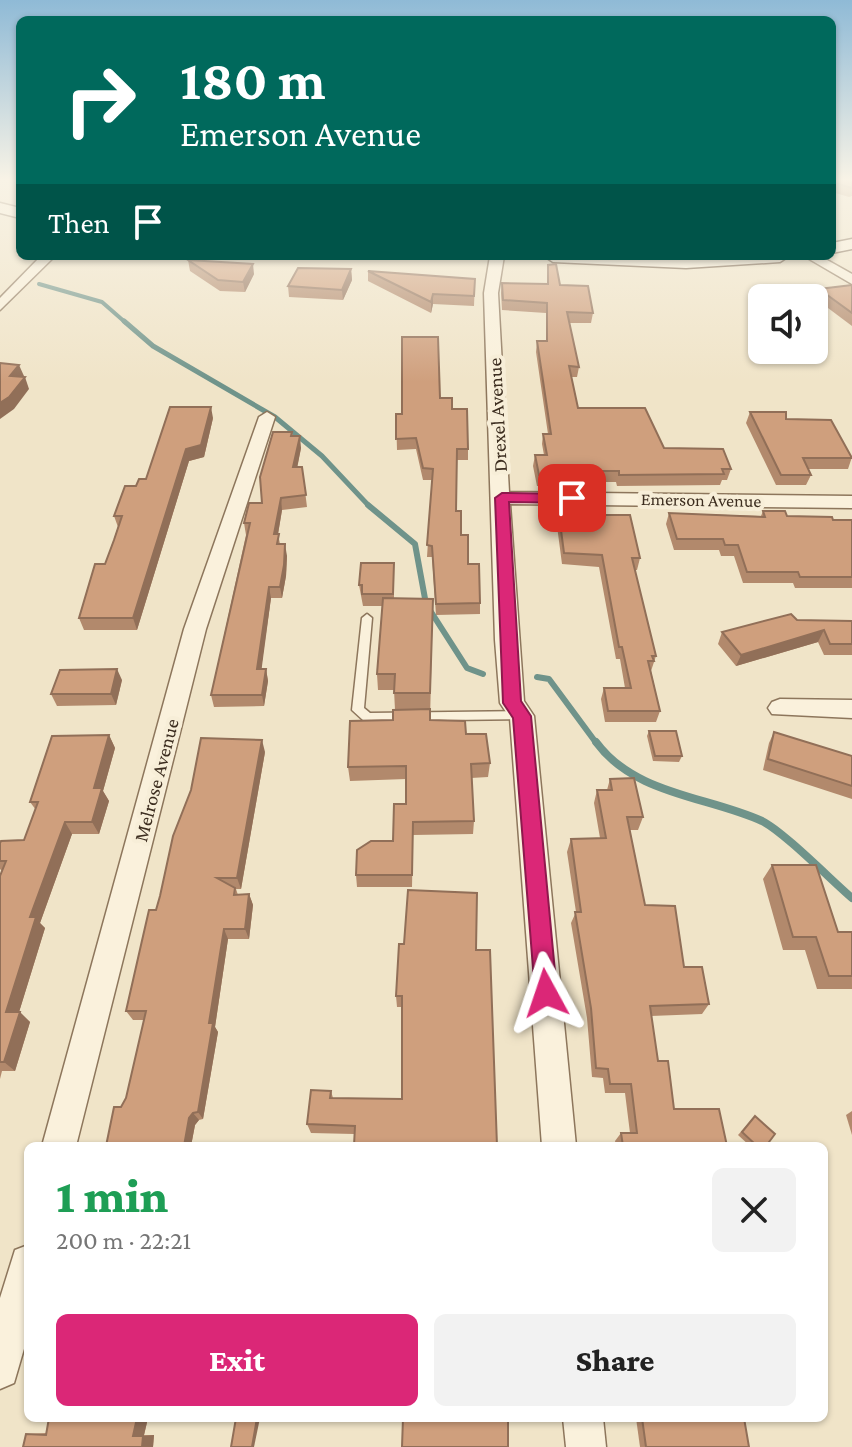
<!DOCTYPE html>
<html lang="en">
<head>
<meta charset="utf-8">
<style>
  :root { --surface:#fff; --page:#f2f2f2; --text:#222; --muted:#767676; --accent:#db2777 }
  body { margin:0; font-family:"Crimson Pro",serif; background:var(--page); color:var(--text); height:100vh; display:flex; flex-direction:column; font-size:30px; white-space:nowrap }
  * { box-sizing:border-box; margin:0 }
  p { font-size:26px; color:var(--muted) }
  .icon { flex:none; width:44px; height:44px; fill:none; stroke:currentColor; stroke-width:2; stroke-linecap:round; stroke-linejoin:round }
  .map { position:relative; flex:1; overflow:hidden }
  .details { position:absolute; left:24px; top:1142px; width:804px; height:280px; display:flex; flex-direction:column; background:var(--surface); border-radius:12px; box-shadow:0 2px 6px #0004 }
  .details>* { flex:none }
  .hud { position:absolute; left:16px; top:16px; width:820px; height:244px; border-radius:12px; box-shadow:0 2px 6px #0004; background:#00695c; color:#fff; overflow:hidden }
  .controls { position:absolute; left:748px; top:284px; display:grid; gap:16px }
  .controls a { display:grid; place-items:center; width:80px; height:80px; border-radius:12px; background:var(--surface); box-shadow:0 2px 6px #0004; font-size:40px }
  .pin { position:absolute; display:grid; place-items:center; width:68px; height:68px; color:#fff; margin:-34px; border-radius:16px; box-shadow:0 4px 12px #0006 }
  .me { position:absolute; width:88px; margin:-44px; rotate:355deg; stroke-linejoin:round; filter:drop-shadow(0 0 6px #0008) }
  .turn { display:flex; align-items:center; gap:28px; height:168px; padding:0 32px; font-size:36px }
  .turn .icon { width:104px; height:104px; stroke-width:2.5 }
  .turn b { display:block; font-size:56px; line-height:68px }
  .then { display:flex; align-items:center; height:76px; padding:0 32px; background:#0003; gap:16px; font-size:30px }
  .round { display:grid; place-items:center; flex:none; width:84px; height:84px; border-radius:12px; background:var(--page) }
  .headline { display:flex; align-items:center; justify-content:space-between; height:136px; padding:0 32px }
  h1 { font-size:48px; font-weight:800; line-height:60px; color:#1e9e55 }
  .primary-button { display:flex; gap:16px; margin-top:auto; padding:16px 32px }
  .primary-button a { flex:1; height:92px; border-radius:12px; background:var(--accent); color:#fff; font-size:32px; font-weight:800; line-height:92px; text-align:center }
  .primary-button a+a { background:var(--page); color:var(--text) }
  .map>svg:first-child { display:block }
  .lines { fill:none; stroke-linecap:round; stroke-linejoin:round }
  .stream-far3 { stroke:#6f938a; stroke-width:4 }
  .stream-far2 { stroke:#6f938a; stroke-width:5 }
  .stream-far1 { stroke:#6f938a; stroke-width:6 }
  .stream { stroke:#6f938a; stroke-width:8 }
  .lane-casing { stroke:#8d765c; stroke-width:3 }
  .street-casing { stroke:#8d765c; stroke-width:3 }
  .secondary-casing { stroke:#6f573f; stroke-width:3 }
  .lane { fill:#faf1dc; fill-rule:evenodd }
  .street { fill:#faf1dc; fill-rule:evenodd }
  .secondary { fill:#faf1dc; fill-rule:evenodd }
  .wall { fill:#b2896c }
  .shaded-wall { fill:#916f58 }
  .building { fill:#cf9f7d; stroke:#916f58; stroke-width:2 }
  .route { fill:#db2777; stroke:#8e194d; stroke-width:2 }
  .labels { text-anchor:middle; stroke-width:8; stroke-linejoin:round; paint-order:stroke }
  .far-street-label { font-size:18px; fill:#3d2e20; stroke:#f7eed8 }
  .street-label { font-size:20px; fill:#3d2e20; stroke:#f7eed8 }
</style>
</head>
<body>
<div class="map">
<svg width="852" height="1447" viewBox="0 0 852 1447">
  <rect width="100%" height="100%" fill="#f0e4c8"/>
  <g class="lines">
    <!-- stream-far3 -->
    <path class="stream-far3" d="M39,284L102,302L126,323"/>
    <!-- stream-far2 -->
    <path class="stream-far2" d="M124,321L153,346L275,417L322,456L370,507"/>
    <!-- stream-far1 -->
    <g class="stream-far1">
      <path d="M368,505L415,544L426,604L467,668L483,674"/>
      <path d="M537,677L549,679L597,744"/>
    </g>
    <!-- stream -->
    <path class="stream" d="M596,742C635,795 707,796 762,821C784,832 831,880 852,898"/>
    <!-- lane casing -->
    <g class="lane-casing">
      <path id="lane" d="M367,614L372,618L364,708L370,713L522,711L526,713L528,716L526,719L364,721L352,710L362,618Z"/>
    </g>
    <!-- street casing -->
    <g class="street-casing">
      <g id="street">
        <path d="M41,256H55L0,310V298Z"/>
        <path d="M490,256H504L498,293L509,492L852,496V508L510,504L524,701L534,716L576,1146H542L510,718L500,703L495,640L484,293Z"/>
        <path d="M804,256H820L852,274V284Z"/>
        <path d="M267,412L275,417L206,629L76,1146H42L184,629L259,417Z"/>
        <path d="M780,699L852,700V718L772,714L768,708L772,702Z"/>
        <path d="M28,1245V1335L14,1383L0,1389V1298L15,1250Z"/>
        <path d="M563,1418H603L606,1447H566Z"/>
      </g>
    </g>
    <!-- secondary casing -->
    <g class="secondary-casing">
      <g id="secondary">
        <path d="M0,203L20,208V218L0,213Z"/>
        <path d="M852,239V249L832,253V243Z"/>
        <path d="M544,256H789L780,262L686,268L553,262Z"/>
      </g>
    </g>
    <!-- lane -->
    <use href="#lane" class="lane"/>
    <!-- street -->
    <use href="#street" class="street"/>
    <!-- secondary -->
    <use href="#secondary" class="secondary"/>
  </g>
  <!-- wall -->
  <g class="wall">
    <path d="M832,179H852V196L849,197L832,192Z"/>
    <path d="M188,260L254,274L245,292L220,291L190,271Z"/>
    <path d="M548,265L560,285L593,313L591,323H569L579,367L577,377H571L578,408L664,448L731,469L727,480H722L720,485L617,486L616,482H576L575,485L537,486L533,466L535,455H544L542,444L543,434H548L536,352L537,341H546V313L502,310L501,293L502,283L547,284Z"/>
    <path d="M351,269L352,280L343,300L289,297L288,286Z"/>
    <path d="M368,271L475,279L474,306L433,304L431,313L368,281Z"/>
    <path d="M852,285V326L816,299L819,289Z"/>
    <path d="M440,398L452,409L468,449V460H457L456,511L468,564L480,603V614L436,615L432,557H427L432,480H423L416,449L397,450L396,414H402Z"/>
    <path d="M750,412L786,419L852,457L848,469H808L811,475L806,485H776L746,423Z"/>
    <path d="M213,418L204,457L189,461L137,630H84L79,618L105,564L118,527L114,516L136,486L146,479Z"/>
    <path d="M292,432L293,436L301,448L297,467H302L307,507L282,510L278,534L280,544L287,556L286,576L282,598H271L261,669H266L268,681L264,706L214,707L211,695L246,535L244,523L262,503Z"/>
    <path d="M763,511L787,516L833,520H852V588H795L793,583H743L734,556H721L719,550H674L666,524L669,513L761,516Z"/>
    <path d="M559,515L640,558L637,570H635L656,656L651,671L660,711L656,722H605L601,699L604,688H625L620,659H616L599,567L562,564L557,526Z"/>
    <path d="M394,563V598L433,599L430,720L466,734L490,763L488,777L471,778L474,821L473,834L413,835L412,887H357L356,875L393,841L406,804V779L350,781L348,767L393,720L395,710L394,690H378L377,674L382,606H363L359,585Z"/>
    <path d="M797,620L852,621V655H824L818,642L736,666L718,644L722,632Z"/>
    <path d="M122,680L116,705L57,706L51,694Z"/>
    <path d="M649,731L682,756L679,762L653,761L647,736Z"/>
    <path d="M774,732L852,756V799L763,770L769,743Z"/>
    <path d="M109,735L115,748L103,791L109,801L99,834H72L40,923L45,928L19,1012L30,1022L15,1071H2L0,1079V876L2,871L0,869V843L24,840L36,810L30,802Z"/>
    <path d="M265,752L241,889H236L238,895L249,894L253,905L249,939H228L215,1027L218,1032L203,1119L199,1120L195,1125L191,1146H106L121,1107L126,1098L144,1020H133L126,1011L156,910Z"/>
    <path d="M610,779L643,817L638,830H630L645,905L709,1004L702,1014L651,1016L658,1061L674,1109L727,1146H616L615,1141L621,1133H630L625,1093H605L603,1078L592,1077L587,1018L571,923L576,912L567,852L571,839L600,838L594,803L597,790H607Z"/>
    <path d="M772,865L838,932H852V989H817L805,950H783L763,879Z"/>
    <path d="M476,950L497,1146L354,1134L311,1133L307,1124L331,1091L333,1098L402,1099V1007H397L396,996Z"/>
    <path d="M852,1111V1135L846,1115Z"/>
    <path d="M755,1116L766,1146H750L738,1135Z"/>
    <path d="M49,1418H148L144,1435H154L153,1447H23L26,1434L46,1433Z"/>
    <path d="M636,1418H744L749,1447H640Z"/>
  </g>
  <!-- shaded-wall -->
  <g class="shaded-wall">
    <path d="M253,264L254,274L245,292L243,282Z"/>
    <path d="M351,269L352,280L343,300L342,290Z"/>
    <path d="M433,294V304L431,313V302Z"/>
    <path d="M19,365L24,376H10Z"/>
    <path d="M25,377L29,389L14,409L0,419V403Z"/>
    <path d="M211,407L213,418L204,457L189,461L137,630L133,618L186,449Z"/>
    <path d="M300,436L301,448L295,479L293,467Z"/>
    <path d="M281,498L282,510L276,546L274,534Z"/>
    <path d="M285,544L287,556L286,576L282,598L280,587Z"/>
    <path d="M269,587L271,598L260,681L257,669Z"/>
    <path d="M824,630L818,642L736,666L741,655Z"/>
    <path d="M117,669L122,680L116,705L111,694Z"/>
    <path d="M266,669L268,681L264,706L262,695Z"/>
    <path d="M109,735L115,748L103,791L109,801L99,834L92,822L94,788Z"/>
    <path d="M262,740L265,752L241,889L237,878Z"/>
    <path d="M65,822L72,834L40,923L45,928L16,1022L6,1012L30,917Z"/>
    <path d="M249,894L253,905L249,939L245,929Z"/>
    <path d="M224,929L228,939L215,1027L218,1032L203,1119L198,1112L209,1023Z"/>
    <path d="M20,1012L30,1022L15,1071L4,1062Z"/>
    <path d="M193,1113L199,1120L195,1125L191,1146H184L189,1118Z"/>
    <path d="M137,1418H148L144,1435L133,1436Z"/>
    <path d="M257,1418H260L254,1447H252Z"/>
    <path d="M154,1435L153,1447H142L143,1436Z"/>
  </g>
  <!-- building -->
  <g class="building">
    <path d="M832,179H852V188L832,182Z"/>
    <path d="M188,260L253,264L243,282L218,280Z"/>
    <path d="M556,264L560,285L588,286L593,313L567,312L579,367L569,366L578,408H645L664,448L723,449L731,469H722L724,474L619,475V471H577V474L539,475L535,455H547L543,434H551L537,341H547V303L503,300L502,283L548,284V265Z"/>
    <path d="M298,268L351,269L342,290L288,286Z"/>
    <path d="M368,271L475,279L474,296L433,294L431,302Z"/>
    <path d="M852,285V313L819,289Z"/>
    <path d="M402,337H438L440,398H452V409H467L468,449H457L456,511H461V535H468V564H479L480,603L436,604L432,546L427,545L433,469L423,468L416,438L396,439V414H402Z"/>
    <path d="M0,363L19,365L10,376L25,377L9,397L0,403Z"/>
    <path d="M170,407H211L201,445L186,449L133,618H79L95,564H105L114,540L122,516H114L125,486H136L139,479H146Z"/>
    <path d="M750,412H786V419L831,420L852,458H803L811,475H781Z"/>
    <path d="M273,432H292L291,436H300L293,467H302L306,495L281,498L274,534H279L277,544H285L284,565L280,587H269L257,669H266L262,695H211L250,523H244L249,503H262L260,477Z"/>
    <path d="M763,511H785L787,516L832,517L833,520H852V577H800L798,572H747L738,545H725L723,539H677L669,513L765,517Z"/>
    <path d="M559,515H630L640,558H632L656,656H652L654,661H648L660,711H608L604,688H631L622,647H619L602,555L564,553Z"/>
    <path d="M361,563H394L393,594H362V585H359Z"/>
    <path d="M383,598L433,599L430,693H394L395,674H377Z"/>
    <path d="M791,614L797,620L852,621V644H830L824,630L741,655L722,632Z"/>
    <path d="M117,669L111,694H51L60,670Z"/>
    <path d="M430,709V720L465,721L466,734H486L490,763L471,764L474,821L413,822L412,875H356L357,850L371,841H393L394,804H406V766L348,767L350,721L393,720V710Z"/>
    <path d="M649,731H676L682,756H655Z"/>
    <path d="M774,732L852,756V786L768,759Z"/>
    <path d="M109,735L94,788H102L92,822H65L30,917H36L6,1012H20L4,1062H0V876L6,861H0V843L1,841L24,840L38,802H30L52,736Z"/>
    <path d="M201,738L262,740L237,878H217L235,888L234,895L249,894L245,929H224L209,1023H213L198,1112L193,1113L189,1118L184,1146H106L114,1107H121L126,1098L146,1011H126L141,945L149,910H156L160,896L173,836L191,790Z"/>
    <path d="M634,778L643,817H627L645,905L675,906L684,967H702L709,1004L650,1006L658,1061H668L674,1109H719L727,1146H623L621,1133H637L631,1084H610L608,1069L596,1068L591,1008L575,912H581L571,839L606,838L597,790H612L610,779Z"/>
    <path d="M772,865H816L838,932H852V976H829L816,937H793Z"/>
    <path d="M408,890L477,893L476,950H490L497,1146H354L355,1126L307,1124L311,1090L331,1091L330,1098L402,1099V996H396L399,944H404Z"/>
    <path d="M755,1116L775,1134L766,1146H757L742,1132Z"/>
    <path d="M49,1418H137L133,1436H143L142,1447H23L26,1434L46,1435Z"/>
    <path d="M236,1418H257L252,1447H231Z"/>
    <path d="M403,1418H508V1447H402Z"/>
    <path d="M642,1418H744L749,1447H646Z"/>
  </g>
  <!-- sky -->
  <linearGradient id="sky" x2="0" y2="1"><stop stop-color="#8fbad6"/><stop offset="0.47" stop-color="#f8f3e6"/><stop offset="1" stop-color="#f8f3e6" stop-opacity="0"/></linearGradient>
  <rect width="852" height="382" fill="url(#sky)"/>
  <!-- route -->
  <path class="route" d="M502,493L572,494L579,498L572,503L509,502L521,701L531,716L557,993L554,1001L546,1004L538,1001L535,993L513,718L503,703L495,498Z"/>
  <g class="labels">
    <!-- far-street labels -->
    <g class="far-street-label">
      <text transform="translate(701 500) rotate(1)" y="6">Emerson Avenue</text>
    </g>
    <!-- street labels -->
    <g class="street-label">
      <text transform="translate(497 415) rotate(-93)" y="7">Drexel Avenue</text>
      <text transform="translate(156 780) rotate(-75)" y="7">Melrose Avenue</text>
    </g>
  </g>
</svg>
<div class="controls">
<a><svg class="icon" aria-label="sound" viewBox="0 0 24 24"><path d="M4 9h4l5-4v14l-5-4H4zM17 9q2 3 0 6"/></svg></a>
</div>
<div class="pin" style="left:572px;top:498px;background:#d93025"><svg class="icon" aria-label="arrive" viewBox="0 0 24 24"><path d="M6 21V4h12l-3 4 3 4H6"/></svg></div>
<svg class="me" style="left:546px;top:993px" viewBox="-20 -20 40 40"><path d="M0-17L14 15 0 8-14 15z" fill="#db2777" stroke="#fff" stroke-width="4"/></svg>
<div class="hud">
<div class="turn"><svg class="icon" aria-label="right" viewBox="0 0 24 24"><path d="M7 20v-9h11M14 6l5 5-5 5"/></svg><div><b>180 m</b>Emerson Avenue</div></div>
<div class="then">Then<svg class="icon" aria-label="arrive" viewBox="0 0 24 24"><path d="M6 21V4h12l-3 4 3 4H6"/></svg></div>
</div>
<section class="details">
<div class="headline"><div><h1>1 min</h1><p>200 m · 22:21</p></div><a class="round"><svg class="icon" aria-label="close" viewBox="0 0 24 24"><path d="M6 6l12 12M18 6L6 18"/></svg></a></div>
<div class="primary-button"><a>Exit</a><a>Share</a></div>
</section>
</div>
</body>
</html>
